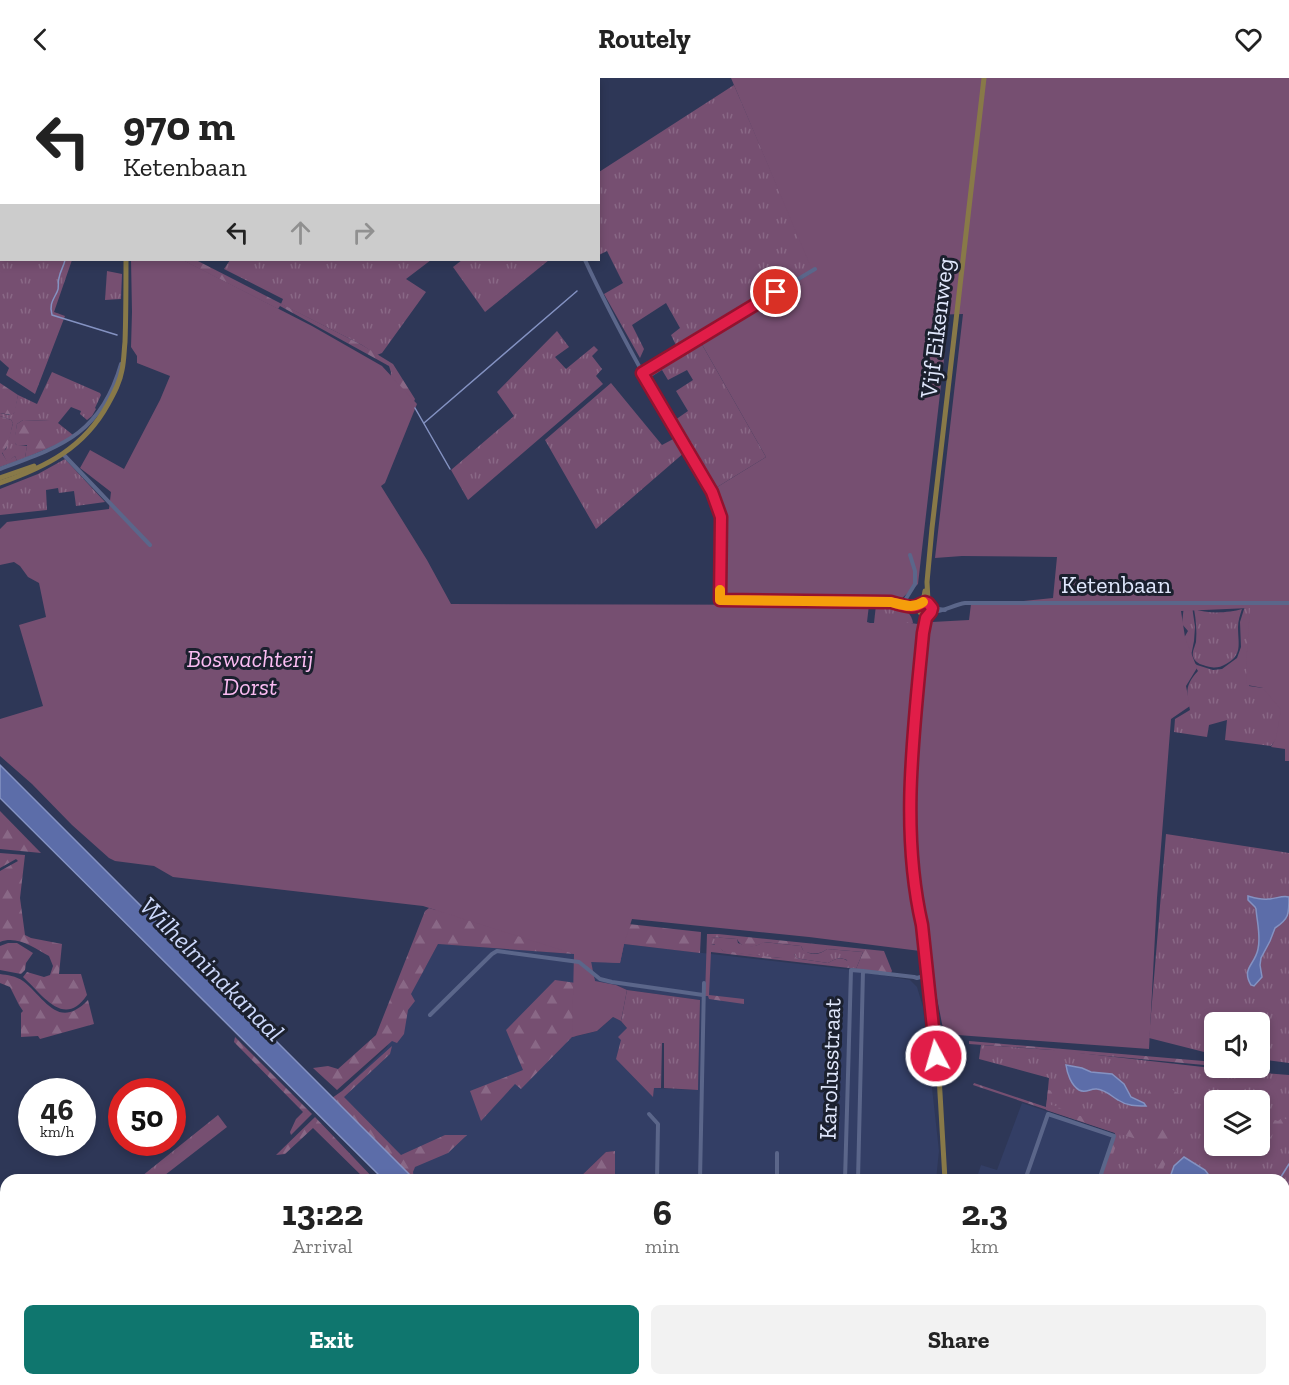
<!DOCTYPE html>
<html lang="en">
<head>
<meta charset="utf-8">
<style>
  :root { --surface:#fff; --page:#f2f2f2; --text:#222; --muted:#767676; --accent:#0f766e }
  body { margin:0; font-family:"Zilla Slab",serif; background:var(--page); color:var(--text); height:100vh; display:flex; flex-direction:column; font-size:22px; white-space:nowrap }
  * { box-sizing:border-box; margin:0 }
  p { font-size:20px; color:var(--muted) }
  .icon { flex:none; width:33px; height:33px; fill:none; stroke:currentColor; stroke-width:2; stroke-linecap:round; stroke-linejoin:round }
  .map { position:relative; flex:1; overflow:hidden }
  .panel { position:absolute; left:0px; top:1096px; width:1290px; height:212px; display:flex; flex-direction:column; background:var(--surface); border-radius:18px 18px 0 0; box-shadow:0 3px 9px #0003 }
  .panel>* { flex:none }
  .top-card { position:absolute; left:0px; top:0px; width:600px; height:183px; box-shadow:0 3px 9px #0003; background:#fff; color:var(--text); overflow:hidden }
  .controls { position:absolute; left:1204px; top:934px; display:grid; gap:12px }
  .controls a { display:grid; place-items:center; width:66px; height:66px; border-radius:9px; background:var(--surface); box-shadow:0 3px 9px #0003; font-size:30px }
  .speed { position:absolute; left:18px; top:1000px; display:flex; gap:12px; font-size:30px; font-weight:700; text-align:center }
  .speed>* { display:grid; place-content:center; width:78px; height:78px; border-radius:50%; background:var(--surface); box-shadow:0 3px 9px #0003; line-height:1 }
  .speed small { font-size:15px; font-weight:400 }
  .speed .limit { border:9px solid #d22; background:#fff; color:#111 }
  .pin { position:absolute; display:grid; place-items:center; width:51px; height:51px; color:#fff; margin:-26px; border:3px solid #fff; border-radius:50%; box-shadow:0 2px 6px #0007 }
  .me { position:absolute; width:66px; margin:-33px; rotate:354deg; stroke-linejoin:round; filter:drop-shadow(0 0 4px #0008) }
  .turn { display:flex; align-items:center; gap:21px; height:126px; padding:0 24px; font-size:27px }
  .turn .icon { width:78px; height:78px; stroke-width:2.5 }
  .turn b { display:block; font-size:42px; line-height:51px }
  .lanes { display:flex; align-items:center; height:57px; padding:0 24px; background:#0003; justify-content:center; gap:30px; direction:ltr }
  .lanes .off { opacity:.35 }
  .eta { display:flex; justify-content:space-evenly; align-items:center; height:102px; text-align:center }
  .eta b { font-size:36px; font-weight:800; line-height:42px }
  .cta { display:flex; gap:12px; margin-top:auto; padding:12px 24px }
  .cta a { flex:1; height:69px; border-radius:9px; background:var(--accent); color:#fff; font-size:24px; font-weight:800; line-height:69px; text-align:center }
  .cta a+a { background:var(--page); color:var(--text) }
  header { display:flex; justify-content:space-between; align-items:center; height:78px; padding:0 24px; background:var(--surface); font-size:27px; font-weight:800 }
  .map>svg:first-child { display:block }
  .built { fill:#333e65 }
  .grass { fill:url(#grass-tufts); fill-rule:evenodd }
  .forest { fill:url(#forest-firs) }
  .park { fill:#764f71 }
  .water { fill:#5c6da9; stroke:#8492c2; stroke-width:1.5 }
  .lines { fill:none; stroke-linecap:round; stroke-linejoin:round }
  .stream { stroke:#8492c2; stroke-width:1.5 }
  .minor { stroke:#5b668a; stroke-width:4 }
  .major { stroke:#887948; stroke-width:5 }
  .highway { stroke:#a6861c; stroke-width:6 }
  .route-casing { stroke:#92132f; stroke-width:15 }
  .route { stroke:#e11d48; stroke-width:10 }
  .slow { stroke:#f59e0b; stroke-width:10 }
  .labels { text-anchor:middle; stroke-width:6; stroke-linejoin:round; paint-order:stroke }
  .street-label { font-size:24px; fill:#e0e7fc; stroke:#1b202e }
  .park-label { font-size:24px; font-style:italic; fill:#fbbcf2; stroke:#1b202e }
  .water-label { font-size:26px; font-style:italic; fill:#cbd7fa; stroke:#1b202e }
</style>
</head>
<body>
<header><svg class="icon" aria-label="back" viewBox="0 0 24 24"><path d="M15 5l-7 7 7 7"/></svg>Routely<svg class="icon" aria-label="heart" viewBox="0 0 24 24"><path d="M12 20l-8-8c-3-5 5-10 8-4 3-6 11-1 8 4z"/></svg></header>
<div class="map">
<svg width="1289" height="1307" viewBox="0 0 1289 1307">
  <defs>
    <pattern id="grass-tufts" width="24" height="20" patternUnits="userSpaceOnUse" patternTransform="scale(1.5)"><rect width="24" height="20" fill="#764f71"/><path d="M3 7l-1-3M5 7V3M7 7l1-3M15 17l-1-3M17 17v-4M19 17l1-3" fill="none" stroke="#896886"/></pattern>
    <pattern id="forest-firs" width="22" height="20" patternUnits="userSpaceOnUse" patternTransform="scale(1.5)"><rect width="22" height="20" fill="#764f71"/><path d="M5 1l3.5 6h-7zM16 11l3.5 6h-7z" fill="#896886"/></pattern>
  </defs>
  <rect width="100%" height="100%" fill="#2e3757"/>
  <!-- built -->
  <g class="built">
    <path d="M438,866L575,876L573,959L597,953L613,939L621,943L627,950L621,962L653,1018L654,1010L698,1012L700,922L627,912L616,907L595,904L590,883L624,866L853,892L910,902L917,909L923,929L939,1073L936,1102H615V1073L606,1074L577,1102H415L335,1020L387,969L404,927Z"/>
    <path d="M1022,1025L1115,1056L1099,1102H976L981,1087L997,1092Z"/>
    <path d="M464,1302H563L568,1307H460Z"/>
    <path d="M702,1302H935V1307H703Z"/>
    <path d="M953,1302H1201L1203,1307H953Z"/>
  </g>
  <!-- grass -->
  <g class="grass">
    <path d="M0,0H87L86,2H2V182H72L54,234L65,238L35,316L6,297L9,290L0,282Z"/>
    <path d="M734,7L813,191L678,271L671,257L680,250L666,225L632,247L644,271L640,280L604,216L623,205L607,173L599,177V94Z"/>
    <path d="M230,182H431L406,201L426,214L382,275L377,277L362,267L281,226L283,221L224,191Z"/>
    <path d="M462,182H549L485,234L453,189Z"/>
    <path d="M107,193L122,196L121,221L105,222Z"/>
    <path d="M557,253L569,269L555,279L566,291L594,268L598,272L592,278L602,291L596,298L603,306L468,422L451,392L514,338L497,314Z"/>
    <path d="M700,263L766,379L714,411L675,342L688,333L676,313L693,302L687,292L668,302L662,292L651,299L648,294Z"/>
    <path d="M52,294L100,315L101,317L95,330L96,331L92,338L87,342L80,336L81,333L71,329L58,345L73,357L65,363L51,369L36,359L50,343L23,342L17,346L15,361L16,367L27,368L25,380L17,383L15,378L7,384L2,374L6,371L13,345L11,342L0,338V335L9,337L14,335L18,317L37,326Z"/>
    <path d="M611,305L662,367L677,359L685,374L596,451L545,362Z"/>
    <path d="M65,381L105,424L76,428L74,413L59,415L58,410L46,412L47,432L0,437V411L38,396Z"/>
    <path d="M876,527C891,527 910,527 913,545H874Z"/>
    <path d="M1184,527L1192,528L1195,549L1194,563L1191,578L1193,584L1197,587L1213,592L1222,591L1237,580L1241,569L1240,544L1245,528H1256L1249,608L1270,611L1286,627L1281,655L1271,668L1225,662L1227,642L1209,647L1207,659L1174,654L1175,641L1190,632C1186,614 1185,607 1198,593L1181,565L1188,553L1182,546Z"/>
    <path d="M1194,531C1207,536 1229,535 1242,531C1240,537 1238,543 1238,549C1238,566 1243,577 1226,586C1218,591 1211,590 1203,587C1199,586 1194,583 1193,578C1192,574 1195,568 1196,564C1197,553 1196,542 1194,531Z"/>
    <path d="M1166,756L1289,775V985L1260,981V945H1215V990H1229V992L1289,997V1268L1284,1271V1102H1100L1115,1055L1046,1032L1049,1000L979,981L981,967L1053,972L1212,990V976L1149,960ZM1215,1023H1260V1068H1215Z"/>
    <path d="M711,859L737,861L738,865C747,869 755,870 763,864L801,868L803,872C812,878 819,877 827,871L863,874L856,891L849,890L847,882C838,879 836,881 828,885L801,881L797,880L794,876L781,880L726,874L723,873L714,866H711Z"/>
    <path d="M627,912L700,922L698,1012L664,1010V965H662L661,1010H654L653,1019L616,981L621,962L618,959L627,950L621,943Z"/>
    <path d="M218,1037L227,1049L165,1097L168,1102H137Z"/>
  </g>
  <!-- forest -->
  <g class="forest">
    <path d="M182,182H196L362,267L393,286L415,321L384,399L385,356L391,294L389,288L280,228L278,231Z"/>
    <path d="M0,305L18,317L15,334L12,337L0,335Z"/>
    <path d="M0,338L11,342L13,345C10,355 10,368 2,375L7,383L15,378L17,383L0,389Z"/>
    <path d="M23,342L51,343L48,348L38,358L50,363L51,369L25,380L27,367L17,368L14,363L17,346Z"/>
    <path d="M0,733L41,775L0,771Z"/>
    <path d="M0,775L25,777L20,820L25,857L31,860L62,866L59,896H81L87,917C64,951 43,917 23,899L27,894L44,899L50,897L53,888L49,878C34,870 17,857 0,864V793L18,783L16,781L0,790Z"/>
    <path d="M438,825L701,854L700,875L624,866L620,885L591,883L595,904L574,901V876L438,866L411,916L415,923L408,932L404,956L397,965L392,963L337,1012L313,990L328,988L338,991L376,957L425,833L429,830L436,832Z"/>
    <path d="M707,856H718L884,873L892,893L891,895L856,891L863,874L827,871C819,877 814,876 804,874L801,868L764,864C755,870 742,872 737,861L711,859V866L717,867L723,873L781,880L784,875L794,876L797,880L801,881L828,885C835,881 840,878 848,883L849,890L711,874L709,917L744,921V926L709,921L708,918H705Z"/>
    <path d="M8,865H17L33,875L26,885L25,892L21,896L0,892V868Z"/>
    <path d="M0,896C7,897 16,898 23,903C45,920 58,953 88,922L94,946L40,961L38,958L21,959V935L23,933L19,927L10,909L0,905Z"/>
    <path d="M555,902L583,906L576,958L572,959L521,1011L515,1006L481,1043L470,1013L523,992L506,952Z"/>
    <path d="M235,959L312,1036L291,1057L290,1054L296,1041L303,1034L234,964Z"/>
    <path d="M969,963L1215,984V988L1075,975C1065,978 1061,977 1053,972L969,966Z"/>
    <path d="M392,968L390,976L344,1019L401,1077L445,1057H467L448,1075L415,1089L413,1094L414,1101L332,1020L342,1013Z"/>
    <path d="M974,1005L1046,1029L1048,1012L1053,1013V1019L1050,1024L1051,1027L1056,1028L1069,1035L1074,1034L1079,1038H1084L1085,1041L1088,1042L1092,1040L1105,1045L1107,1048L1112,1049L1114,1048L1133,1051L1135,1054L1144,1056L1146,1049L1163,1050L1168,1055L1170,1060L1168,1062L1161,1061L1156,1062L1177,1067L1178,1071C1167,1080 1163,1090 1157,1102H1152L1163,1069L1120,1056L1104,1102H1100L1116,1055L973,1007Z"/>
    <path d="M1154,1005C1166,1005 1172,1013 1182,1017C1185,1018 1189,1019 1192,1021V1023C1186,1025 1177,1025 1171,1023C1168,1023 1164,1019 1161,1019C1156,1020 1156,1024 1154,1027L1148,1025L1144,1022L1152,1007Z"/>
    <path d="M315,1039L375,1102H366L313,1050L285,1076L276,1077Z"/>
    <path d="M1282,1040L1289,1042V1053L1285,1052L1275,1054L1269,1060L1265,1071L1247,1101L1246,1102H1239L1242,1099V1094L1245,1091L1250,1090L1254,1074L1258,1068H1260C1260,1053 1260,1051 1272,1041L1278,1043Z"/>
    <path d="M615,1073V1102H577L606,1074Z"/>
  </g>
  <!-- park -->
  <path class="park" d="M731,0H1289V683H1285V671L1271,669L1276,660L1281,632L1263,610L1247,607L1246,588L1250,530L1181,533L1185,559L1197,590L1186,608L1190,628L1171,641L1157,820L1149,971L944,956L928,874L809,859L632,841L624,866L620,885L590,884L595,903L616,907L627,912L621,943L613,939L597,953L572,959L574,876L423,828L173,799L154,788L115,783L109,780L72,747L32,706L0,678V641L43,628L19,547L46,539L39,505L28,499L20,488L14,484L0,487V451L7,444L109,431L111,414L80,390L90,372L124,391L160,322L170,298L137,285V278L131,269L132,234L131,182H183L312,248L382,288L417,326L385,405L381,408L427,482L451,526L869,527L867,544L870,545H911L930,548L932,544L969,542L971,526L1002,525L1053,520L1057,479L962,478L935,480L963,236L930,237L949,238L918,506L901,521L724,520L727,436L714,411L766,379L700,263L813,194Z"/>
  <!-- water -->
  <g class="water">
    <path d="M0,687L415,1102H384L0,720Z"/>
    <path d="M1248,818C1255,820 1261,822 1268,821C1276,821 1282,817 1289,819C1289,836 1289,841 1275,850L1270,863L1261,880L1260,887L1262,899L1254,908L1251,907C1241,890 1255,887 1258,871C1261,858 1257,844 1256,831L1255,829L1248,822Z"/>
    <path d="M1066,987L1082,990L1091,994L1112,996L1124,1006L1131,1019L1144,1025L1146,1028C1136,1028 1127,1028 1118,1022C1111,1018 1106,1012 1097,1011C1090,1010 1086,1016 1079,1012C1071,1007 1067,995 1066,987Z"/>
    <path d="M1184,1079L1205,1092L1208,1096V1100L1205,1102H1169L1174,1088Z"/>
  </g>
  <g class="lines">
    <!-- stream -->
    <g class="stream">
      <path d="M0,155H2"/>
      <path d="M65,182C64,188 60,193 59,200C57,205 60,209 57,214C53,222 49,227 52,237L117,257"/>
      <path d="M415,330L450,391"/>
      <path d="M424,345L577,213"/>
      <path d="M1279,1102L1289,1086"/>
    </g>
    <!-- minor -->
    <g class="minor">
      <path d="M466,0L467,2"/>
      <path d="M585,182C622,262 666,338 712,414L721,439L720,522L891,524L918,532"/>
      <path d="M642,295L815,191"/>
      <path d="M63,376L150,467"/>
      <path d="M0,391C62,368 101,356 121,286H123"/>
      <path d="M902,527L915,506V493L910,477"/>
      <path d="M932,530L945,532"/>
      <path d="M931,534C943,534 953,527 965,525H1289"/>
      <path d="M430,937L492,876L497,873L579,884L600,901L612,904L703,917"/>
      <path d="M649,1036L658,1046L657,1102"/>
      <path d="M700,1102L704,905"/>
      <path d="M777,1102V1075"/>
      <path d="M845,1102L851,892L863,893"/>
      <path d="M858,1102L863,893L914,899L917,900L927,897"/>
      <path d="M1025,1102L1048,1036L1114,1058L1099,1102"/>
      <path d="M0,1242L6,1239"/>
      <path d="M137,1302L140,1307"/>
      <path d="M263,1302L268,1307"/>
      <path d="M570,1302L575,1307"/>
      <path d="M621,1302L626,1307"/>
      <path d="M704,1302L705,1307"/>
      <path d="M777,1302L778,1307"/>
      <path d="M960,1303L964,1302"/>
      <path d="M187,1307L192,1302"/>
      <path d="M502,1307L507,1302"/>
      <path d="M651,1307L656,1302"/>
    </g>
    <!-- major -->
    <g class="major">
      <path d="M126,2L127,0"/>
      <path d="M0,400L34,388"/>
      <path d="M0,405C46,389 84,370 108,326C114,315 120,304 122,292C124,283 124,273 125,264C126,237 126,209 126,182"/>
      <path d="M922,551V537L918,531L920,526L923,524L925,513"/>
      <path d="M918,844L922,879"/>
      <path d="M945,1102L939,998L922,847L912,777L910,750L913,674L923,555L926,539L930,535L932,531L928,523L927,504L932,450L984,0"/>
      <path d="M946,1307V1302"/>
    </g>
    <!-- highway -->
    <g class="highway">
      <path d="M1284,1280L1289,1278"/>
      <path d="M1284,1287L1289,1284"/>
      <path d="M1235,1307L1244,1302"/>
      <path d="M1247,1307L1256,1302"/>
    </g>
  </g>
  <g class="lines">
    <!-- route casing -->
    <g class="route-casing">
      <path id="route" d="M776,214L642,295L712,414L721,439L720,522L891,524C899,526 908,530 916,528C919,527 922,525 925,524L928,525L932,530L931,534L926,540L923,555C914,652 900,751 922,847L936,978"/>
    </g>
    <!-- route -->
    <use href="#route" class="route"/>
    <!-- slow -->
    <path class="slow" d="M720,512V522L891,524C903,527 913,531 923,524"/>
  </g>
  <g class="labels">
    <!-- street labels -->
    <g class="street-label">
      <text transform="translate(937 250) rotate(-83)" y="8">Vijf Eikenweg</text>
      <text x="1116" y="515">Ketenbaan</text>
      <text transform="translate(830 991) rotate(-88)" y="8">Karolusstraat</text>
    </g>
    <!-- park labels -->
    <g class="park-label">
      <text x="250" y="589">Boswachterij<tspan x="250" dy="28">Dorst</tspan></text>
    </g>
    <!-- water labels -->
    <g class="water-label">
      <text transform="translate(212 891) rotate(45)" y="9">Wilhelminakanaal</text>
    </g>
  </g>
</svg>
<div class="controls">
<a><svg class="icon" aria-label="sound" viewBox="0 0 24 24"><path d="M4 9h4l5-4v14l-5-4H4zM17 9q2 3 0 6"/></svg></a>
<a><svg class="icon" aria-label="layers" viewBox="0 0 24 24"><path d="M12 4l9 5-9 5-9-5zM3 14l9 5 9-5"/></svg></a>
</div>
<div class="speed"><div>46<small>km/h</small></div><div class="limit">50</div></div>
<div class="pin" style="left:776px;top:214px;background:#d93025"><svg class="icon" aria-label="arrive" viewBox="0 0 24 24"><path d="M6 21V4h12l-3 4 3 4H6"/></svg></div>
<svg class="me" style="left:936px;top:978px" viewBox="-20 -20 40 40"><circle r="17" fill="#e11d48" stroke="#fff" stroke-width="3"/><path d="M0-11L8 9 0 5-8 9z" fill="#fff"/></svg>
<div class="top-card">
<div class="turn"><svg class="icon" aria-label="left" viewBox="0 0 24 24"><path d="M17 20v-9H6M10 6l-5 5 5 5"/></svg><div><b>970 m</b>Ketenbaan</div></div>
<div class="lanes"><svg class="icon" aria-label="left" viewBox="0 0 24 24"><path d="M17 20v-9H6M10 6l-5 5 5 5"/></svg><svg class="icon off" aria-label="ahead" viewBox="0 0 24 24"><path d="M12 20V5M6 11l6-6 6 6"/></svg><svg class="icon off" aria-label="right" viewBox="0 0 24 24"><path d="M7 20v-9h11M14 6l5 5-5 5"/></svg></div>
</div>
<section class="panel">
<div class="eta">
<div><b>13:22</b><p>Arrival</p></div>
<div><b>6</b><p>min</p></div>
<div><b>2.3</b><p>km</p></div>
</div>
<div class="cta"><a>Exit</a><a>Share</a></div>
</section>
</div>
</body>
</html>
